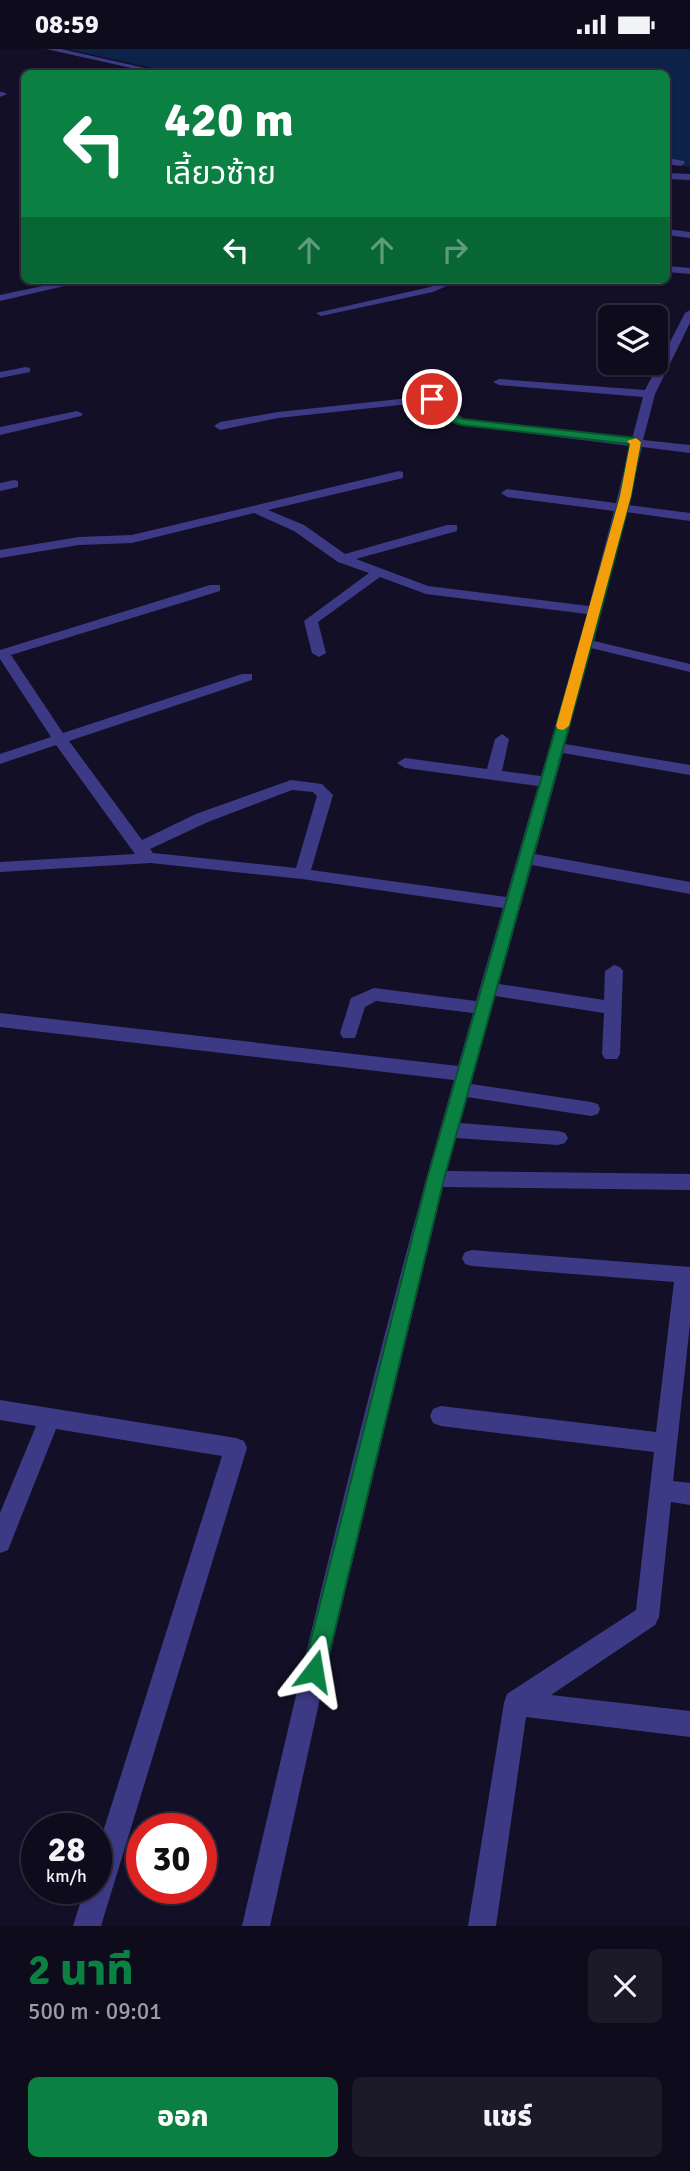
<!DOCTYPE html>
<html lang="th">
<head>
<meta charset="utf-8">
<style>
  :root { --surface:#0e0b1c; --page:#1c1929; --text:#f1f3f6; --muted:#9b9ba3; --line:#2e2b3b; --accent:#0b8043 }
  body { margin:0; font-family:Signika,"Noto Sans Thai",sans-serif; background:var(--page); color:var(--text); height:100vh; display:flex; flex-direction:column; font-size:26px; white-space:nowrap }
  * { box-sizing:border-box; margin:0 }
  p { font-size:23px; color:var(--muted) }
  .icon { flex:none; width:38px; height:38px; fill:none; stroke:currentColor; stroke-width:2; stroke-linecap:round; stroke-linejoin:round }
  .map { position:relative; height:1877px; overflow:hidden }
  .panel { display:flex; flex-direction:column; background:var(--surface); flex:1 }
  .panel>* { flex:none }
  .top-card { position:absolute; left:21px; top:21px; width:649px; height:214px; border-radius:10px; box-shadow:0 2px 5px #0004,0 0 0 2px var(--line); background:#0b8043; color:#fff; overflow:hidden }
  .controls { position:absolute; left:598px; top:256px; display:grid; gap:14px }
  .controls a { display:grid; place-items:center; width:70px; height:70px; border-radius:10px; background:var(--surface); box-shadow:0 2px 5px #0004,0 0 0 2px var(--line); font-size:35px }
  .speed { position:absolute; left:21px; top:1764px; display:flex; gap:14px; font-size:35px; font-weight:700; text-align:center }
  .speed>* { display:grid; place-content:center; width:91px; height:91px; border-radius:50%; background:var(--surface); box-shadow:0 2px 5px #0004,0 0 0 2px var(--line); line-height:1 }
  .speed small { font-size:18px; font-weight:400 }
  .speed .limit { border:10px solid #d22; background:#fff; color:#111 }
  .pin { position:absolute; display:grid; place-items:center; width:60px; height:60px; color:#fff; margin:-30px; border:4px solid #fff; border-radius:50%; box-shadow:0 2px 7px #0007 }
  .me { position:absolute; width:77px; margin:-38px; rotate:14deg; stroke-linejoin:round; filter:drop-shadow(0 0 5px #0008) }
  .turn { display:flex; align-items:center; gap:24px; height:147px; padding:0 28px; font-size:32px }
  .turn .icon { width:91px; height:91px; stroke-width:2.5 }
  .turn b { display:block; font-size:49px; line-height:60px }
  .lanes { display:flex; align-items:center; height:66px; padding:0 28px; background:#0003; justify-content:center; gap:35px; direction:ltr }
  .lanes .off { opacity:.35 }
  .round { display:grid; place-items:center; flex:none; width:74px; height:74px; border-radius:10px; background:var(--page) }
  .headline { display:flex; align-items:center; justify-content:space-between; height:119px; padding:0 28px }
  h1 { font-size:42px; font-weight:800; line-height:52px; color:var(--accent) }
  .button { display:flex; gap:14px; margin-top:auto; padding:14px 28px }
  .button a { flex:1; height:80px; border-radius:10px; background:var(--accent); color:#fff; font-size:28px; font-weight:800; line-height:80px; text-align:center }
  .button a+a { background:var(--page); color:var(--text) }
  .status { display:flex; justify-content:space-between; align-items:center; height:49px; padding:0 35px; background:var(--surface); direction:ltr }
  .status svg { height:19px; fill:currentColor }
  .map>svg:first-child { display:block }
  .water { fill:#0c2248 }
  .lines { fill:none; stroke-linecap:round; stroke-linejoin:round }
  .minor { fill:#3d3a85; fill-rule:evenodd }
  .route { fill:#0b8043; stroke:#07532c; stroke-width:2 }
  .slow { fill:#f59e0b }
</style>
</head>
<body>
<div class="status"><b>08:59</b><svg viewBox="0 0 49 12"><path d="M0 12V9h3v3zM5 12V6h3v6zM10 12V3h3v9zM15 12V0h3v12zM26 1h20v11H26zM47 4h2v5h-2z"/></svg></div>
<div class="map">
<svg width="690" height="1877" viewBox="0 0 690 1877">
  <rect width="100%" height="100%" fill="#130f26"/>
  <!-- water -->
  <path class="water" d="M67,0H690V118L667,115V24H175Z"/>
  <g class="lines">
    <!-- minor -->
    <g class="minor">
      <path d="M46,0H61L167,24H154Z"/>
      <path d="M0,43H3L7,45L0,48Z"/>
      <path d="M667,109L684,112L685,114L681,117L667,115Z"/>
      <path d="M667,124L690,125V131L667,130Z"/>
      <path d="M667,180L690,183V189L667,186Z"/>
      <path d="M667,217L690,219V225L667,223Z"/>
      <path d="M71,231H90L0,252V246Z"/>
      <path d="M440,231H450L451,235L433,243L321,267L316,264L430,238L441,234Z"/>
      <path d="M690,261V274L655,345L643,391L690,396V404L642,398L628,456L690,464V472L626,463L594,592L690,615V623L591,599L565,695L690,716V726L563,704L535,805L690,833V845L532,816L499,935L604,951L605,922L614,916L620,918L623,922L620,1005L617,1010H605L602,1005L604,964L495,947L471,1035L591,1053L598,1055L600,1060L598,1065L591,1067L467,1048L460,1074L558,1082L565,1084L568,1089L565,1094L558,1096L456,1089L447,1122L690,1125V1141L443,1138L326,1622L270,1877H242C308,1594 374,1310 454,1031L0,978V964L458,1017L473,964L376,952L365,958L355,989H343L340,984L351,949L374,939L476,952L503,859L302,830L151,814L0,823V813L135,805L56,696L0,715V705L51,688L0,610V601L210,536H220V542L11,606L63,684L242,625H252V631L69,692L142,791L196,765L291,731L322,735L333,746L311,821L506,848L538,737L405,719L397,714L405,709L487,720L495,690L502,685L509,690L502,722L541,727L587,565L426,545L380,528L318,573L326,604L319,608L312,604L304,572L369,524L338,513L294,482L254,464L132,494L79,496L0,509V501L79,488L132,486L399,422L403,423V429L268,461L304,476L345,505L447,476H457V482L356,510L428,537L589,557L614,462L507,448L501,444L507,440L616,454L630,397L461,376L452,373L428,353L278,369L220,381L214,377L220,373L278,363L428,347L441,351L464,370L632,390L643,348L499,336L493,333L499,330L645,341L685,264ZM292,741L313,743L317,747L296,819L153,804L150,800L208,773Z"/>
      <path d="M26,318L30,319V323L0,329V323Z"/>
      <path d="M77,362L83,365L81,367L0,386V378Z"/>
      <path d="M14,431L18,432V438L0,442V434Z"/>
      <path d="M472,1201L690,1218V1275L673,1432L690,1434V1456L671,1453L659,1568L655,1576L551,1646L690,1662V1688L526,1668L496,1877H468L504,1654L507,1645L636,1561L654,1403L441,1377L433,1374L430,1367L433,1360L441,1357L656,1383L674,1233L472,1217L465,1215L462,1209L465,1203Z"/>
      <path d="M0,1351L236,1389L244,1392L247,1399L101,1877H73L85,1839H96V1805L222,1407L56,1380L8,1501L0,1504V1464L36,1377L0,1371Z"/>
    </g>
  </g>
  <!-- route -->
  <path class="route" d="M432,347L454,366L463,370L636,389L641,393L631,447L601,562L444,1130L325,1622L322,1630L314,1633L306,1630L303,1622L427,1130L589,562L620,447L630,395L461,376L447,371L429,352L427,350Z"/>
  <!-- slow -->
  <path class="slow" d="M636,389L641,393L631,447L569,677L563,681L558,680L556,677L620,447L630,395L627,392Z"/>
</svg>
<div class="controls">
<a><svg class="icon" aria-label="layers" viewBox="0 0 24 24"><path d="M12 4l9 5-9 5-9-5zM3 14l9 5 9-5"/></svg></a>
</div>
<div class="speed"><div>28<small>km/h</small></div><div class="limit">30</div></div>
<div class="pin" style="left:432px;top:350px;background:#d93025"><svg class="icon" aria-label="arrive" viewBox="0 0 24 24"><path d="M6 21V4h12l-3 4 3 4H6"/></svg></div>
<svg class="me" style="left:314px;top:1622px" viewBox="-20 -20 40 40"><path d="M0-17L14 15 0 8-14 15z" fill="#0b8043" stroke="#fff" stroke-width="4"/></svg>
<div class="top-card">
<div class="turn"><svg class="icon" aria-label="left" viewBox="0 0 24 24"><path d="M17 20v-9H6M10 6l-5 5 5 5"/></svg><div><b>420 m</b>เลี้ยวซ้าย</div></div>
<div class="lanes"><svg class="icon" aria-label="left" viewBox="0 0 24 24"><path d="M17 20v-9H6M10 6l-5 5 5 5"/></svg><svg class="icon off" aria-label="ahead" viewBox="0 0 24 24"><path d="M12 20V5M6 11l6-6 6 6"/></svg><svg class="icon off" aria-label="ahead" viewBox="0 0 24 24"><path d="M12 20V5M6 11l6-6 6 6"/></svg><svg class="icon off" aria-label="right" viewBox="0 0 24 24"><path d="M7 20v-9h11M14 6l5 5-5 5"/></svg></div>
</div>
</div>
<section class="panel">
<div class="headline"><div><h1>2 นาที</h1><p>500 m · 09:01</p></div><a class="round"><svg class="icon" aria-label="close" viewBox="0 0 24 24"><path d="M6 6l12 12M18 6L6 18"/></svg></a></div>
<div class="button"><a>ออก</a><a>แชร์</a></div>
</section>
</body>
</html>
